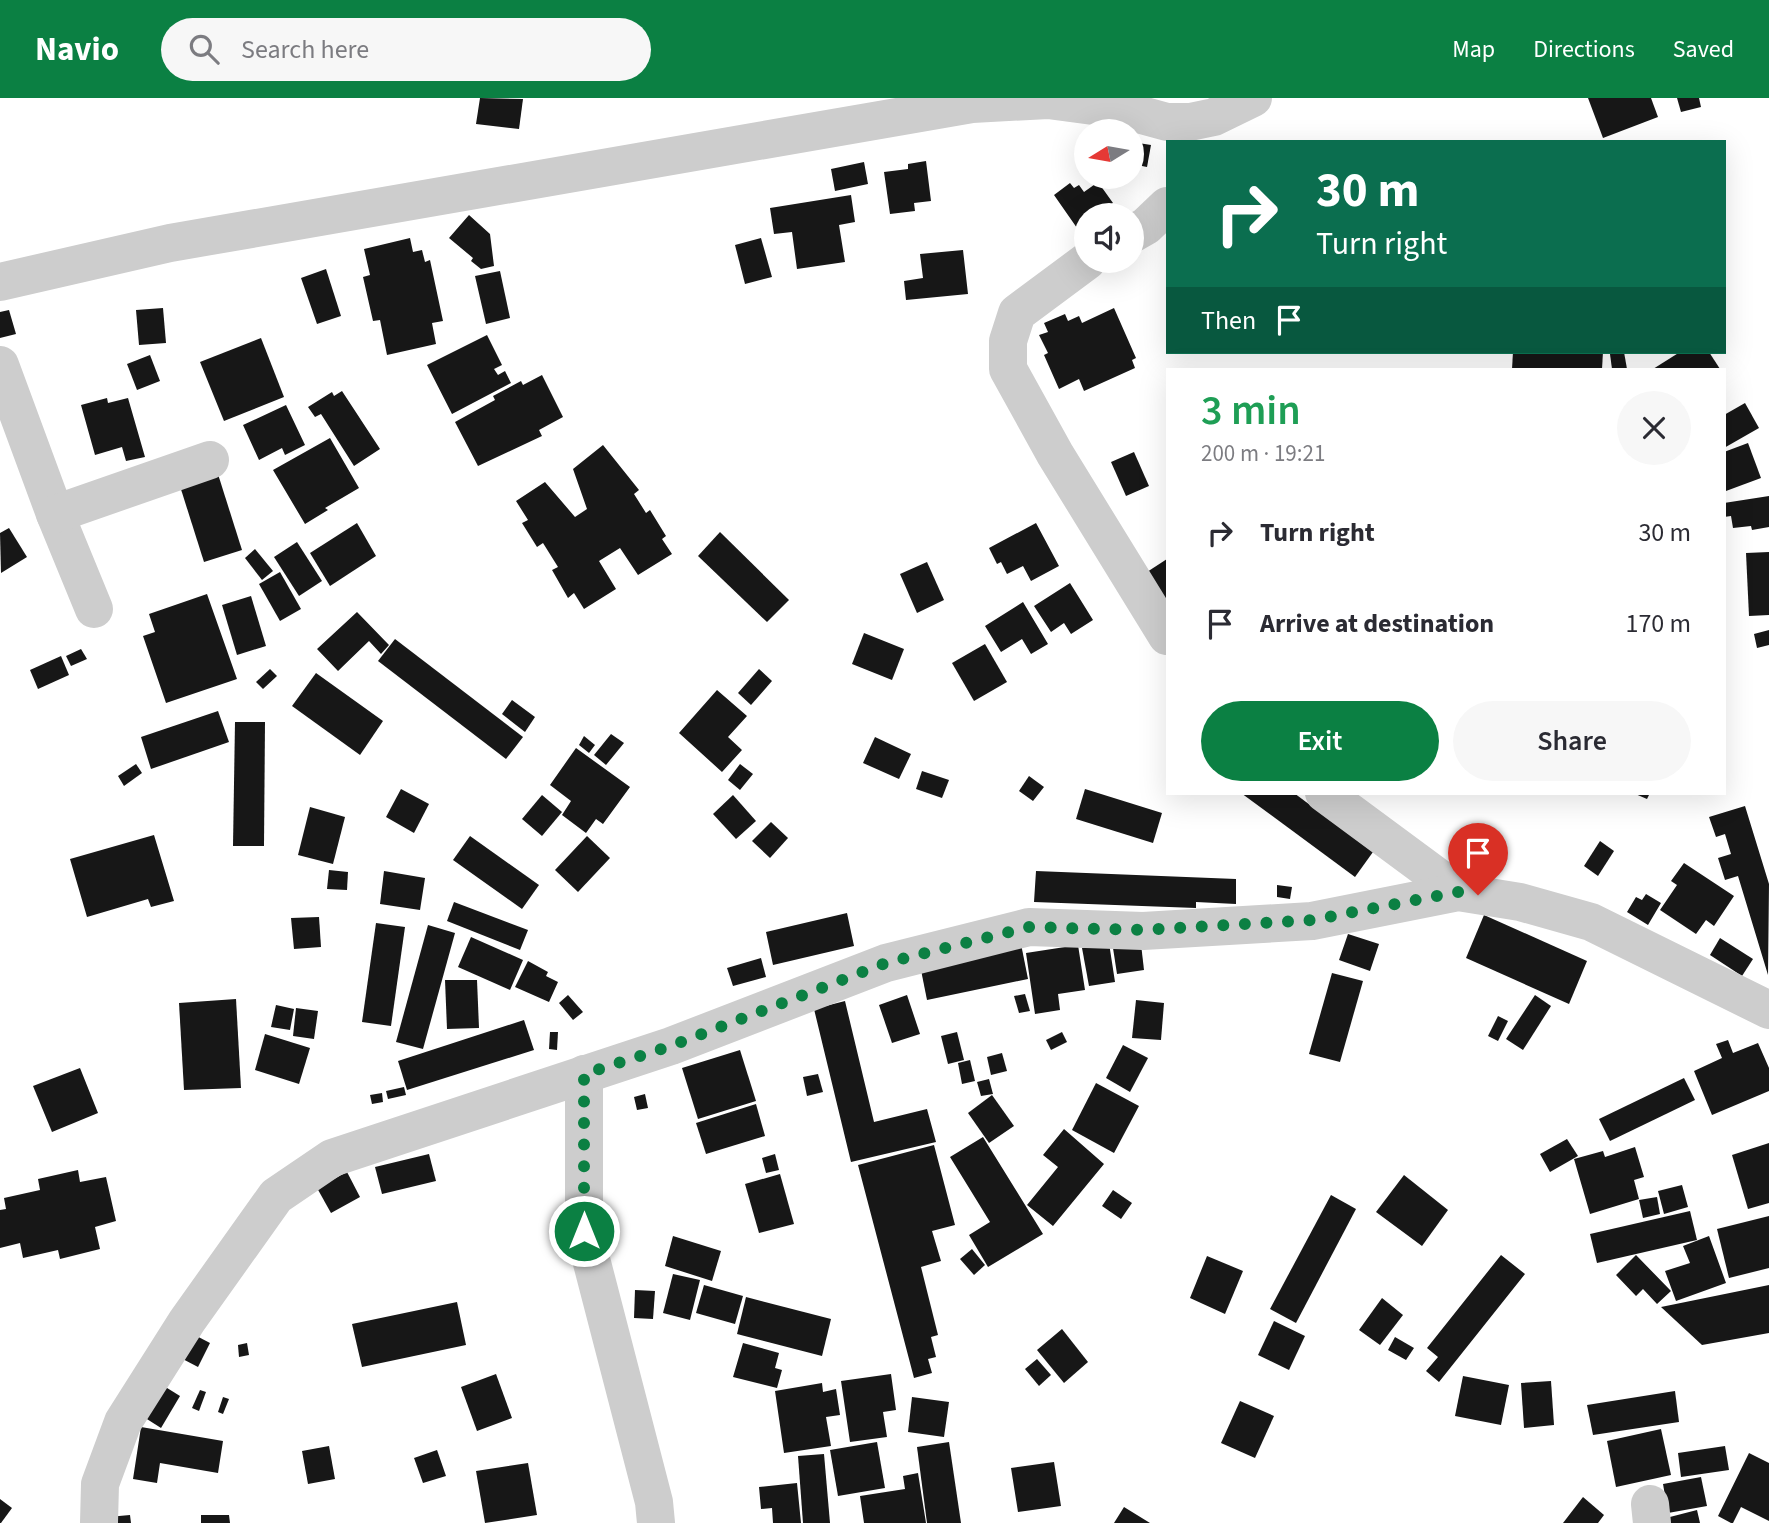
<!DOCTYPE html>
<html lang="en">
<head>
<meta charset="utf-8">
<style>
  :root { --surface:#fff; --page:#f7f7f7; --text:#2b2b33; --muted:#7c7c81; --accent:#0b8043 }
  body { margin:0; font-family:"Source Sans 3",sans-serif; background:var(--page); color:var(--text); height:100vh; display:flex; flex-direction:column; font-size:26px; white-space:nowrap }
  * { box-sizing:border-box; margin:0 }
  p { font-size:23px; color:var(--muted) }
  .icon { flex:none; width:38px; height:38px; fill:none; stroke:currentColor; stroke-width:2; stroke-linecap:round; stroke-linejoin:round }
  .map { position:relative; flex:1; overflow:hidden }
  .sheet { position:absolute; left:1166px; top:270px; width:560px; height:427px; display:flex; flex-direction:column; background:var(--surface); border-radius:0px; box-shadow:0 7px 28px #0002 }
  .sheet>* { flex:none }
  .top-card { position:absolute; left:1166px; top:42px; width:560px; height:214px; border-radius:0px; box-shadow:0 7px 28px #0002; background:#0b6e4f; color:#fff; overflow:hidden }
  .needle { width:46px; rotate:259deg }
  .tools { position:absolute; left:1074px; top:21px; display:grid; gap:14px }
  .tools a { display:grid; place-items:center; width:70px; height:70px; border-radius:50%; background:var(--surface); box-shadow:0 7px 28px #0002; font-size:35px }
  .pin { position:absolute; display:grid; place-items:center; width:60px; height:60px; color:#fff; margin:-72px -30px; border-radius:50% 50% 50% 0; rotate:-45deg; box-shadow:0 0 7px #0007 }
  .pin .icon { rotate:45deg }
  .me { position:absolute; width:77px; margin:-38px; rotate:0deg; stroke-linejoin:round; filter:drop-shadow(0 0 5px #0008) }
  .turn { display:flex; align-items:center; gap:24px; height:147px; padding:0 35px; font-size:32px }
  .turn .icon { width:91px; height:91px; stroke-width:2.5 }
  .turn b { display:block; font-size:49px; line-height:60px }
  .then { display:flex; align-items:center; height:66px; padding:0 35px; background:#0003; gap:14px; font-size:26px }
  .round { display:grid; place-items:center; flex:none; width:74px; height:74px; border-radius:37px; background:var(--page) }
  .summary { display:flex; align-items:center; justify-content:space-between; height:119px; padding:0 35px }
  h1 { font-size:42px; font-weight:600; line-height:52px; color:#1e9e55 }
  .button { display:flex; gap:14px; margin-top:auto; padding:14px 35px }
  .button a { flex:1; height:80px; border-radius:42px; background:var(--accent); color:#fff; font-size:28px; font-weight:600; line-height:80px; text-align:center }
  .button a+a { background:var(--page); color:var(--text) }
  ul { padding:0; list-style:none }
  li { display:flex; align-items:center; gap:21px; height:91px; padding:0 35px }
  li div { flex:1 }
  li b { display:block; font-size:26px }
  li em { font-style:normal }
  header { display:flex; align-items:center; gap:42px; box-sizing:border-box; height:98px; padding:0 35px; background:var(--accent); color:#fff }
  header strong { font-size:33px }
  nav { display:flex; gap:38px; margin-inline-start:auto; font-size:24px }
  .search { width:490px; height:63px; background:var(--page); display:flex; align-items:center; gap:18px; box-sizing:border-box; padding:0 24px; border-radius:38px; color:var(--muted); font-size:26px }
  .map>svg:first-child { display:block }
  .building { fill:#171717 }
  .lines { fill:none; stroke-linecap:round; stroke-linejoin:round }
  .minor { stroke:#cdcdcd; stroke-width:38 }
  .route { stroke:#0b8043; stroke-width:12; stroke-dasharray:0 21.6 }
</style>
</head>
<body>
<header>
<strong>Navio</strong>
<div class="search"><svg class="icon" aria-label="search" viewBox="0 0 24 24"><circle cx="10" cy="10" r="6"/><path d="M15 15l6 6"/></svg>Search here</div>
<nav><a>Map</a><a>Directions</a><a>Saved</a></nav>
</header>
<div class="map">
<svg width="1769" height="1425" viewBox="0 0 1769 1425">
  <rect width="100%" height="100%" fill="#fff"/>
  <!-- building -->
  <g class="building">
    <path d="M480,0L523,1L519,31L476,26Z"/>
    <path d="M1588,0H1651L1658,19L1603,40Z"/>
    <path d="M1677,0H1699L1701,9L1681,14Z"/>
    <path d="M1132,44L1151,47L1147,69L1132,66Z"/>
    <path d="M926,63L931,103L914,105L915,113L890,116L884,74L908,71V66Z"/>
    <path d="M864,64L868,86L835,93L831,71Z"/>
    <path d="M1098,84L1113,105L1095,117H1087V123L1077,130L1054,97L1070,85L1074,90L1079,87L1084,94Z"/>
    <path d="M851,97L855,124L839,127L845,164L797,171L792,134L774,136L770,110Z"/>
    <path d="M469,117L490,136L494,168L481,171L471,163L473,160L449,140Z"/>
    <path d="M410,140L413,154L422,152L425,164L430,162L443,223L432,225L436,246L387,257L380,222L373,223L363,179L370,177L364,151Z"/>
    <path d="M761,140L772,179L745,186L735,147Z"/>
    <path d="M963,152L968,196L906,202L904,183L923,180L920,156Z"/>
    <path d="M326,171L341,218L317,226L301,180Z"/>
    <path d="M500,173L510,220L486,226L475,178Z"/>
    <path d="M163,210L166,245L139,247L136,212Z"/>
    <path d="M1114,210L1136,260L1132,262L1135,270L1084,293L1079,281L1059,291L1044,257L1048,255L1039,237L1048,234L1044,225L1065,216L1068,223L1079,218L1082,225Z"/>
    <path d="M9,212L16,236L0,240V214Z"/>
    <path d="M487,237L502,267L494,271L498,277L505,273L511,285L452,316L427,267Z"/>
    <path d="M261,240L284,299L224,323L200,264Z"/>
    <path d="M1513,254H1603L1602,271H1512Z"/>
    <path d="M1624,254L1627,271H1612L1610,256Z"/>
    <path d="M1680,254H1709L1720,271H1653Z"/>
    <path d="M150,257L160,283L137,292L127,266Z"/>
    <path d="M542,277L563,319L539,332L542,338L478,368L455,324L495,302L493,298L521,283L523,287Z"/>
    <path d="M342,293L380,351L354,368L321,316L315,319L308,309L332,294L334,298Z"/>
    <path d="M107,300L108,305L128,300L145,359L126,363L122,349L95,357L81,307Z"/>
    <path d="M1745,305L1759,330L1724,350V317Z"/>
    <path d="M286,307L305,347L285,357L282,350L259,362L243,327Z"/>
    <path d="M330,340L359,390L325,410L328,412L305,426L273,372Z"/>
    <path d="M1748,345L1761,380L1726,393L1724,354Z"/>
    <path d="M603,347L639,392L634,396L646,415L650,412L666,438L662,441L672,456L638,477L620,450L599,463L616,491L584,511L574,495L568,500L552,472L558,469L543,445L537,449L522,425L528,422L516,403L545,384L575,419L587,411L573,371Z"/>
    <path d="M1134,354L1149,388L1126,398L1111,364Z"/>
    <path d="M217,373L242,452L204,464L179,385Z"/>
    <path d="M1769,398V429L1752,432L1751,428L1733,430L1731,418L1724,419V405Z"/>
    <path d="M357,425L376,458L330,488L310,455Z"/>
    <path d="M1036,425L1059,468L1031,483L1023,468L1007,476L1001,464L997,466L989,450Z"/>
    <path d="M9,430L27,459L1,475L0,435Z"/>
    <path d="M720,434L789,502L767,524L698,458Z"/>
    <path d="M297,444L322,483L299,498L274,459Z"/>
    <path d="M255,451L273,473L262,482L245,460Z"/>
    <path d="M1769,454V517L1749,518L1746,455Z"/>
    <path d="M1167,461V508L1147,474Z"/>
    <path d="M927,464L944,502L917,515L900,476Z"/>
    <path d="M280,474L301,511L280,523L259,486Z"/>
    <path d="M1070,485L1093,522L1071,536L1064,525L1051,534L1034,508Z"/>
    <path d="M207,496L237,581L166,605L143,538L155,534L149,516Z"/>
    <path d="M251,498L266,548L237,557L222,507Z"/>
    <path d="M1023,504L1048,546L1031,556L1022,541L1001,554L985,528Z"/>
    <path d="M357,514L389,547L381,556L369,543L338,573L317,551Z"/>
    <path d="M1769,532V547L1757,550L1754,536Z"/>
    <path d="M864,535L904,551L892,582L852,566Z"/>
    <path d="M395,541L523,639L506,661L378,563Z"/>
    <path d="M985,546L1007,584L974,603L952,565Z"/>
    <path d="M81,551L87,561L71,568L66,558Z"/>
    <path d="M61,558L69,577L38,591L30,572Z"/>
    <path d="M270,571L277,578L263,591L256,584Z"/>
    <path d="M759,571L772,583L751,607L738,595Z"/>
    <path d="M316,575L383,623L360,657L292,608Z"/>
    <path d="M717,592L747,618L728,639L742,652L722,674L679,635Z"/>
    <path d="M512,602L535,619L525,634L502,616Z"/>
    <path d="M218,613L229,644L151,671L141,639Z"/>
    <path d="M235,624H265L264,748H233Z"/>
    <path d="M611,636L624,645L606,667L594,657Z"/>
    <path d="M584,638L595,647L589,655L579,647Z"/>
    <path d="M875,639L911,656L899,681L863,665Z"/>
    <path d="M576,650L630,689L603,726L596,721L586,735L562,717L571,703L550,687Z"/>
    <path d="M136,666L142,675L124,688L118,678Z"/>
    <path d="M740,666L753,676L740,692L728,682Z"/>
    <path d="M922,673L949,682L942,700L916,691Z"/>
    <path d="M1029,678L1044,689L1033,703L1019,693Z"/>
    <path d="M401,691L429,706L414,735L386,719Z"/>
    <path d="M1085,691L1162,715L1153,745L1076,721Z"/>
    <path d="M1241,695H1294L1373,754L1355,779Z"/>
    <path d="M1633,695H1650L1647,701Z"/>
    <path d="M542,697L562,714L542,738L522,721Z"/>
    <path d="M733,697L756,723L736,741L713,716Z"/>
    <path d="M1745,708L1769,786L1768,877L1738,778L1725,782L1718,760L1731,756L1725,736L1716,739L1709,719Z"/>
    <path d="M310,709L345,719L333,766L298,757Z"/>
    <path d="M771,724L788,740L770,760L752,743Z"/>
    <path d="M154,737L174,803L151,809L148,801L87,819L70,761Z"/>
    <path d="M470,738L539,787L522,811L453,762Z"/>
    <path d="M587,738L610,760L578,794L555,772Z"/>
    <path d="M1464,743L1483,750L1475,771L1457,765Z"/>
    <path d="M1600,743L1614,753L1598,778L1584,768Z"/>
    <path d="M1684,765L1734,798L1714,828L1706,822L1696,836L1660,812L1677,787L1671,783Z"/>
    <path d="M329,772L348,774L347,792L327,791Z"/>
    <path d="M384,773L425,780L420,812L380,806Z"/>
    <path d="M1036,773L1236,781V806L1196,804V810L1034,804Z"/>
    <path d="M1277,787L1292,789L1290,801L1277,799Z"/>
    <path d="M1646,796L1661,805L1648,827L1627,814L1636,799L1642,802Z"/>
    <path d="M454,804L528,832L520,852L447,823Z"/>
    <path d="M847,815L854,848L773,867L766,834Z"/>
    <path d="M1484,817L1587,863L1569,906L1466,860Z"/>
    <path d="M319,819L321,849L294,851L291,820Z"/>
    <path d="M376,825L405,829L391,928L362,924Z"/>
    <path d="M428,827L455,835L423,951L396,944Z"/>
    <path d="M1348,836L1379,846L1370,873L1339,862Z"/>
    <path d="M471,839L523,862L510,892L458,869Z"/>
    <path d="M1720,840L1753,861L1742,878L1710,857Z"/>
    <path d="M1109,845L1115,884L1089,888L1082,850Z"/>
    <path d="M1021,846L1028,881L927,902L920,867Z"/>
    <path d="M1141,846L1144,872L1117,876L1113,850Z"/>
    <path d="M1078,847L1085,892L1058,896L1060,912L1035,916L1026,855Z"/>
    <path d="M761,860L766,879L733,888L727,870Z"/>
    <path d="M528,863L548,874L546,878L558,884L549,904L515,889Z"/>
    <path d="M1332,875L1363,883L1340,964L1309,956Z"/>
    <path d="M445,882H477L479,930L447,931Z"/>
    <path d="M1025,896L1030,913L1019,915L1014,898Z"/>
    <path d="M568,897L583,914L573,922L559,905Z"/>
    <path d="M907,897L920,936L892,945L879,907Z"/>
    <path d="M1535,897L1551,908L1523,952L1506,941Z"/>
    <path d="M236,901L241,990L184,992L179,905Z"/>
    <path d="M1136,902L1164,905L1161,942L1132,940Z"/>
    <path d="M845,903L874,1024L927,1011L936,1044L851,1064L814,911Z"/>
    <path d="M276,907L294,911L290,932L271,929Z"/>
    <path d="M296,910L318,913L314,941L293,938Z"/>
    <path d="M1498,918L1508,923L1498,943L1488,938Z"/>
    <path d="M524,922L534,952L407,992L398,963Z"/>
    <path d="M550,934H558L557,952L549,951Z"/>
    <path d="M957,934L964,962L948,966L941,938Z"/>
    <path d="M1062,934L1067,944L1051,952L1046,942Z"/>
    <path d="M265,936L310,950L299,986L255,972Z"/>
    <path d="M1728,942L1733,955L1758,945L1769,970V993L1712,1017L1694,973L1722,960L1716,946Z"/>
    <path d="M1123,947L1148,960L1130,994L1106,980Z"/>
    <path d="M740,952L756,1003L698,1021L682,970Z"/>
    <path d="M1002,955L1007,973L991,977L987,959Z"/>
    <path d="M970,962L975,983L962,986L958,965Z"/>
    <path d="M80,970L98,1015L52,1034L33,988Z"/>
    <path d="M818,976L823,994L807,998L803,979Z"/>
    <path d="M1684,980L1695,1002L1610,1043L1599,1021Z"/>
    <path d="M989,981L993,996L981,998L977,984Z"/>
    <path d="M1096,985L1139,1008L1114,1055L1072,1032Z"/>
    <path d="M404,989L406,997L388,1001L386,993Z"/>
    <path d="M382,995L383,1004L372,1006L370,997Z"/>
    <path d="M645,996L648,1010L637,1012L634,999Z"/>
    <path d="M992,997L1014,1028L989,1045L968,1015Z"/>
    <path d="M756,1006L765,1038L706,1056L696,1025Z"/>
    <path d="M1064,1031L1104,1066L1053,1128L1027,1107L1058,1069L1043,1057Z"/>
    <path d="M983,1039L1043,1136L988,1169L969,1137L990,1124L950,1059Z"/>
    <path d="M1567,1041L1578,1058L1550,1074L1540,1056Z"/>
    <path d="M1769,1045V1105L1748,1111L1732,1057Z"/>
    <path d="M934,1047L955,1127L932,1133L941,1163L921,1169L938,1237L931,1239L936,1259L928,1261L932,1275L914,1280L858,1067Z"/>
    <path d="M1635,1049L1644,1079L1634,1082L1639,1101L1590,1116L1574,1061L1603,1053L1605,1059Z"/>
    <path d="M429,1056L436,1083L382,1096L375,1069Z"/>
    <path d="M775,1056L779,1072L766,1075L762,1060Z"/>
    <path d="M78,1072L80,1084L106,1079L116,1123L95,1129L100,1151L60,1161L58,1152L23,1160L20,1145L0,1150V1112L6,1111L4,1100L40,1092L38,1081Z"/>
    <path d="M347,1074L360,1099L331,1115L317,1090Z"/>
    <path d="M780,1076L794,1126L759,1135L745,1086Z"/>
    <path d="M1404,1077L1448,1112L1422,1148L1376,1114Z"/>
    <path d="M1682,1087L1688,1109L1664,1116L1658,1093Z"/>
    <path d="M1113,1092L1132,1105L1121,1121L1102,1108Z"/>
    <path d="M1331,1097L1356,1111L1296,1225L1270,1211Z"/>
    <path d="M1657,1099L1660,1116L1643,1120L1639,1102Z"/>
    <path d="M1690,1113L1697,1142L1597,1165L1590,1136Z"/>
    <path d="M1769,1118V1170L1729,1180L1717,1131Z"/>
    <path d="M673,1138L721,1153L712,1183L665,1168Z"/>
    <path d="M1709,1138L1726,1185L1676,1203L1665,1173L1690,1165L1683,1148Z"/>
    <path d="M972,1151L985,1167L974,1177L960,1161Z"/>
    <path d="M1501,1157L1525,1176L1439,1284L1426,1273L1438,1259L1427,1250Z"/>
    <path d="M1636,1157L1671,1193L1657,1206L1643,1191L1636,1198L1616,1177Z"/>
    <path d="M1207,1158L1243,1173L1225,1216L1190,1200Z"/>
    <path d="M673,1176L700,1182L690,1222L663,1215Z"/>
    <path d="M704,1187L743,1198L735,1226L696,1215Z"/>
    <path d="M1769,1187V1235L1702,1247L1661,1209Z"/>
    <path d="M635,1192L655,1193L653,1221L634,1220Z"/>
    <path d="M746,1199L831,1221L822,1258L737,1236Z"/>
    <path d="M1382,1200L1403,1217L1380,1247L1359,1232Z"/>
    <path d="M457,1204L466,1247L362,1269L352,1226Z"/>
    <path d="M1274,1223L1305,1238L1289,1272L1258,1257Z"/>
    <path d="M1062,1231L1088,1264L1064,1285L1037,1252Z"/>
    <path d="M187,1233L210,1245L198,1269L175,1257Z"/>
    <path d="M1395,1239L1414,1250L1406,1262L1388,1252Z"/>
    <path d="M247,1245L249,1257L239,1259L238,1247Z"/>
    <path d="M743,1245L779,1255L775,1270L782,1272L777,1290L733,1279Z"/>
    <path d="M1037,1261L1051,1277L1039,1288L1025,1271Z"/>
    <path d="M496,1276L512,1320L477,1333L461,1289Z"/>
    <path d="M891,1276L896,1312L883,1314L887,1339L850,1344L841,1283Z"/>
    <path d="M1463,1278L1509,1287L1501,1327L1455,1318Z"/>
    <path d="M1551,1283L1554,1327L1524,1330L1521,1285Z"/>
    <path d="M159,1285L180,1298L161,1330L139,1316Z"/>
    <path d="M822,1285L823,1294L836,1291L840,1317L826,1319L831,1348L784,1355L775,1293Z"/>
    <path d="M200,1292L206,1294L199,1313L192,1310Z"/>
    <path d="M1675,1293L1679,1324L1593,1337L1587,1307Z"/>
    <path d="M223,1299L229,1301L223,1316L218,1314Z"/>
    <path d="M912,1299L949,1304L944,1339L908,1334Z"/>
    <path d="M1240,1303L1274,1318L1255,1360L1221,1345Z"/>
    <path d="M141,1329L223,1343L218,1375L160,1365L157,1385L133,1381Z"/>
    <path d="M1661,1331L1671,1377L1616,1389L1607,1343Z"/>
    <path d="M877,1344L885,1390L838,1398L830,1352Z"/>
    <path d="M949,1344L961,1425H927L917,1349Z"/>
    <path d="M329,1348L335,1381L308,1386L302,1353Z"/>
    <path d="M1725,1348L1729,1372L1681,1379L1678,1355Z"/>
    <path d="M437,1352L446,1378L423,1385L414,1360Z"/>
    <path d="M1749,1355L1769,1365V1423L1741,1409L1733,1425H1731L1718,1418Z"/>
    <path d="M824,1356L830,1425H803L798,1358Z"/>
    <path d="M1054,1364L1061,1408L1018,1414L1011,1370Z"/>
    <path d="M528,1365L537,1417L485,1425L476,1373Z"/>
    <path d="M918,1375L926,1425H864L860,1398L905,1391L903,1378Z"/>
    <path d="M1701,1379L1707,1408L1668,1415L1663,1386Z"/>
    <path d="M797,1385L801,1425H773L772,1410L761,1411L759,1389Z"/>
    <path d="M1583,1399L1604,1417L1598,1425H1563Z"/>
    <path d="M0,1401L12,1410L1,1425H0Z"/>
    <path d="M1124,1409L1150,1425H1114Z"/>
    <path d="M1697,1412L1700,1425H1667L1666,1420Z"/>
    <path d="M130,1417L131,1425H108V1419Z"/>
    <path d="M201,1417H229L230,1425H201Z"/>
  </g>
  <g class="lines">
    <!-- minor -->
    <g class="minor">
      <path d="M1132,136L1146,128L1167,108"/>
      <path d="M1087,163L1017,215L1008,243V271L1055,356L1167,538"/>
      <path d="M0,184L170,145L972,6L1048,2L1123,12L1167,24H1190L1214,19L1253,0"/>
      <path d="M0,267L55,416L94,511"/>
      <path d="M55,416L210,362"/>
      <path d="M1324,695L1458,794"/>
      <path d="M584,976V1134L654,1404L656,1425"/>
      <path d="M1650,1406L1652,1425"/>
      <path d="M99,1425L100,1386L123,1324L187,1223L276,1098L332,1060L671,948L886,865L1029,829L1143,833L1312,823L1458,794L1520,804L1591,824L1769,912"/>
    </g>
  </g>
  <g class="lines">
    <!-- route -->
    <path class="route" d="M584,1133V976L671,948L886,865L1029,829L1143,832L1312,822L1458,794L1478,797"/>
  </g>
</svg>
<div class="tools">
<a><svg class="needle" viewBox="-14 -14 28 28"><path d="M0-13l5 13h-10z" fill="#e53935"/><path d="M0 13l5-13h-10z" fill="#7c7c81"/></svg></a>
<a><svg class="icon" aria-label="sound" viewBox="0 0 24 24"><path d="M4 9h4l5-4v14l-5-4H4zM17 9q2 3 0 6"/></svg></a>
</div>
<div class="pin" style="left:1478px;top:797px;background:#d93025"><svg class="icon" aria-label="arrive" viewBox="0 0 24 24"><path d="M6 21V4h12l-3 4 3 4H6"/></svg></div>
<svg class="me" style="left:584px;top:1133px" viewBox="-20 -20 40 40"><circle r="17" fill="#0b8043" stroke="#fff" stroke-width="3"/><path d="M0-11L8 9 0 5-8 9z" fill="#fff"/></svg>
<div class="top-card">
<div class="turn"><svg class="icon" aria-label="right" viewBox="0 0 24 24"><path d="M7 20v-9h11M14 6l5 5-5 5"/></svg><div><b>30 m</b>Turn right</div></div>
<div class="then">Then<svg class="icon" aria-label="arrive" viewBox="0 0 24 24"><path d="M6 21V4h12l-3 4 3 4H6"/></svg></div>
</div>
<section class="sheet">
<div class="summary"><div><h1>3 min</h1><p>200 m · 19:21</p></div><a class="round"><svg class="icon" aria-label="close" viewBox="0 0 24 24"><path d="M6 6l12 12M18 6L6 18"/></svg></a></div>
<ul>
<li><svg class="icon" aria-label="right" viewBox="0 0 24 24"><path d="M7 20v-9h11M14 6l5 5-5 5"/></svg><div><b>Turn right</b></div><em>30 m</em></li>
<li><svg class="icon" aria-label="arrive" viewBox="0 0 24 24"><path d="M6 21V4h12l-3 4 3 4H6"/></svg><div><b>Arrive at destination</b></div><em>170 m</em></li>
</ul>
<div class="button"><a>Exit</a><a>Share</a></div>
</section>
</div>
</body>
</html>
